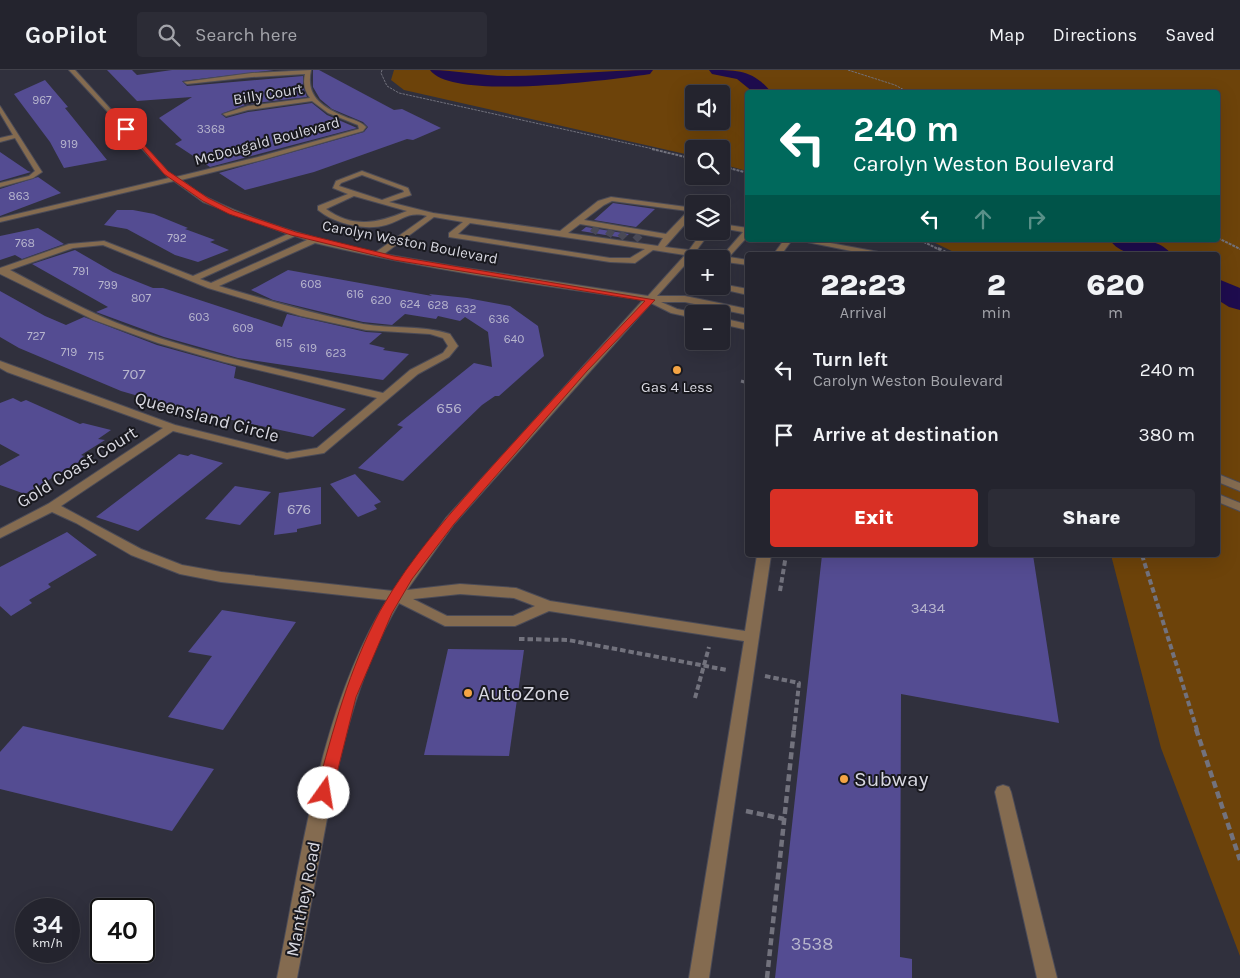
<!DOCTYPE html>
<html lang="en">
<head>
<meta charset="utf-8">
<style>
  :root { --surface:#24242e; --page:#2c2c36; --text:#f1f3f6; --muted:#a3a4aa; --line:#41414a; --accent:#d93025 }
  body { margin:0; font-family:Karla,sans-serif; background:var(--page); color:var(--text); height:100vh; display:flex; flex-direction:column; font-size:19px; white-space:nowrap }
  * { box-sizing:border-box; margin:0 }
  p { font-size:16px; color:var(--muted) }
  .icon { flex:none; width:28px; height:28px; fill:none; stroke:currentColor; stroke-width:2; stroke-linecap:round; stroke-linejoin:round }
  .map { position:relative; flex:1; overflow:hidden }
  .sheet { position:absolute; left:745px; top:182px; width:475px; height:305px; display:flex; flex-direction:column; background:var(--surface); border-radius:5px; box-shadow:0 5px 20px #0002,0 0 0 1px var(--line) }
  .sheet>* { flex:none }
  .top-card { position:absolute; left:745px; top:20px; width:475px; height:152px; border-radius:5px; box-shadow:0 5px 20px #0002,0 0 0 1px var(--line); background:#00695c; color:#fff; overflow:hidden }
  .buttons { position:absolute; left:685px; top:15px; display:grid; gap:10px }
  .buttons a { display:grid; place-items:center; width:45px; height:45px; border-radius:5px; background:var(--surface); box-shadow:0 5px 20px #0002,0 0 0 1px var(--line); font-size:25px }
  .speed { position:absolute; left:15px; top:828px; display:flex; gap:10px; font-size:25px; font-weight:700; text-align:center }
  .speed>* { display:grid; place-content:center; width:65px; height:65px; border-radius:50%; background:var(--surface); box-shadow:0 5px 20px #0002,0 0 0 1px var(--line); line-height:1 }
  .speed small { font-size:12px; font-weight:400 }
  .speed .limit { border:2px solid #111; border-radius:8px; background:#fff; color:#111 }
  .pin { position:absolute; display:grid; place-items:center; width:42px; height:42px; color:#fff; margin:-21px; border-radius:10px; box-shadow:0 2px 8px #0006 }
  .me { position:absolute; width:55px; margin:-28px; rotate:13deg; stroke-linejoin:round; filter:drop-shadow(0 0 4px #0008) }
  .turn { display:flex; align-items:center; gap:18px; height:105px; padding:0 25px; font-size:22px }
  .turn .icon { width:65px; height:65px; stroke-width:2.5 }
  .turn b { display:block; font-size:35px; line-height:42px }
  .lanes { display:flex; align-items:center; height:48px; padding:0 25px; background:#0003; justify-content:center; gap:25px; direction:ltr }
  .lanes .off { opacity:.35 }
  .eta { display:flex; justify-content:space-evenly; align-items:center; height:85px; text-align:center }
  .eta b { font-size:30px; font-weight:800; line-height:35px }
  .action { display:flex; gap:10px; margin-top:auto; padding:10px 25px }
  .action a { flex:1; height:58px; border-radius:5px; background:var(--accent); color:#fff; font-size:20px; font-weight:800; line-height:58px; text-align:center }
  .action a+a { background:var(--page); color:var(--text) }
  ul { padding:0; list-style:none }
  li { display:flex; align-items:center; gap:15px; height:65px; padding:0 25px }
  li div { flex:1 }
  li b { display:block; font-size:19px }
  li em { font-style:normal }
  header { display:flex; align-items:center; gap:30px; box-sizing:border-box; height:70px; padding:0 25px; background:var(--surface); border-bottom:1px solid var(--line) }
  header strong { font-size:24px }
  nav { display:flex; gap:28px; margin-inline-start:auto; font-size:18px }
  .search { width:350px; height:45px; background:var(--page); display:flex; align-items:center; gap:12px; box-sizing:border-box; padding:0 18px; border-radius:5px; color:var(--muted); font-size:19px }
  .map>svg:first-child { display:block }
  .green { fill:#6d430a; fill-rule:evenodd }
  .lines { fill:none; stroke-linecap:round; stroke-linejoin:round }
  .river { fill:#1e0c4e; fill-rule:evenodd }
  .building { fill:#544c92 }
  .minor-tunnel { stroke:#494956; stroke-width:7; stroke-dasharray:7 4; stroke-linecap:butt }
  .minor-casing { stroke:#4b4b57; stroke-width:2 }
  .path-far5 { stroke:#72727d; stroke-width:1; stroke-dasharray:2.5 1; stroke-linecap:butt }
  .path-far4 { stroke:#72727d; stroke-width:2; stroke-dasharray:3 1; stroke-linecap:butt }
  .path-far3 { stroke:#72727d; stroke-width:2.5; stroke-dasharray:4 2; stroke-linecap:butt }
  .path-far2 { stroke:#72727d; stroke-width:3; stroke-dasharray:4.5 2.5; stroke-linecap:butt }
  .path-far1 { stroke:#72727d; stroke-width:4; stroke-dasharray:5.5 3; stroke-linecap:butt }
  .path { stroke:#72727d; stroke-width:4.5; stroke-dasharray:7 4; stroke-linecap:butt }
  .minor { fill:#846b50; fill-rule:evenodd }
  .route { fill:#d93025; stroke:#8d1f18 }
  .poi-dot { fill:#f4a444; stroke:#19191f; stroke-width:2 }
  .labels { text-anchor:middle; stroke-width:4; stroke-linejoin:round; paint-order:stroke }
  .far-number-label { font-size:12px; fill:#b7b5cd }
  .far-street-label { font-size:15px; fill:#d8d8e1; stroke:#19191f }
  .number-label { font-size:15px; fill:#b7b5cd }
  .far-poi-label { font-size:15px; fill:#d8d8e1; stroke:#19191f }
  .street-label { font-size:18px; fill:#d8d8e1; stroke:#19191f }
  .near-number-label { font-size:18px; fill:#b7b5cd }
  .near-poi-label { font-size:21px; fill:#d8d8e1; stroke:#19191f; text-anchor:start }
</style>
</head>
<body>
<header>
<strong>GoPilot</strong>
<div class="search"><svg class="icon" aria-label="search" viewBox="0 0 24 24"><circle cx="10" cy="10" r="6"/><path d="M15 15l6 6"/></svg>Search here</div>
<nav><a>Map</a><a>Directions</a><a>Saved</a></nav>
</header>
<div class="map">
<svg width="1240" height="908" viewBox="0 0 1240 908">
  <rect width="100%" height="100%" fill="#30303d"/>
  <!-- green -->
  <path class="green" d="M394,0H1240V886L1161,678L1111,485H1218V185H960L929,170H1218V22H748L747,101L721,94V79H694V86L404,20L391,10ZM694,24H721V51H694Z"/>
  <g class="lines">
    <!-- river -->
    <g class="river">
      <path d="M430,0C456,0 481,6 507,6C555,6 604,0 653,0L650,4L644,5C607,10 452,31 430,0Z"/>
      <path d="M709,0C738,0 753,0 771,22H753L737,9L712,4Z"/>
      <path d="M1110,170C1130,170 1159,166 1172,185C1151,185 1123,189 1110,170Z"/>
      <path d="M1218,209L1240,218V240L1229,237L1218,230Z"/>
    </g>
  </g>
  <!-- building -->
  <g class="building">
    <path d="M107,0H132L137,5L172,0H274L182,11L187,16L303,6V17L307,27L248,34L221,44L226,48L248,42L312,33L327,45L357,58L210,97L175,74L182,70L159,48L192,27L137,31Z"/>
    <path d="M313,0H319L394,40L402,39L441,58L413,70L407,69L314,102L245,120L219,103L364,62L368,57L363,52L332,39L320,29L313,17Z"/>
    <path d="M45,10L68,37L65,38L107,90L64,98L50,72L14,24Z"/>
    <path d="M0,82L28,101L31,102L0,111Z"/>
    <path d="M38,107L61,123L0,146V119Z"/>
    <path d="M613,133L655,139L636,157L594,150Z"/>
    <path d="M117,140H133L154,144L188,158L185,159L215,170L210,172L229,180L198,192L175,185L127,159L104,155Z"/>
    <path d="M586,157L629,164L624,168L581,161Z"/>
    <path d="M38,158L64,174L22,189L15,185L0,190V166Z"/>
    <path d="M75,180L113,202L153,218H163L282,257L287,244L366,262L382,263L369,274L385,278L383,280L409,284L383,310L238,288L164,267L96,242L108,237L32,194Z"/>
    <path d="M288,200L432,226L429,224L467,228L510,236L538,256L544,286L499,326H495L482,335L403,411L358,398L403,357L397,355L474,293L492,297L488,262L465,247L460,251L438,246L436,249L405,244L392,255L363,252L273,230L251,220Z"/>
    <path d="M0,221L45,246L66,255L84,247L157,275L236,297L234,308L346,339L313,367L194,342L121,321L19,278L0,267Z"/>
    <path d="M13,328L21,332L26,330L80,354L83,353L111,360L98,369L105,370L81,385L84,386L80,389L82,390L25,424L0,415V396L20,385L0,374V333Z"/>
    <path d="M179,384L188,386L191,384L223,393L138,461L96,447Z"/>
    <path d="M355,404L381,432L374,435L377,439L358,447L330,414Z"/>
    <path d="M235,416L271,422L240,455L205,449Z"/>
    <path d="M321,417V454L297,459V462L274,465L279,423Z"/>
    <path d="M67,462L97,485L48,514L51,517L29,530L32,533L11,546L0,536V497Z"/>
    <path d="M822,485H1033L1059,653L901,624L900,887L912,889V908H775Z"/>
    <path d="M222,540L296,552L223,660L168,647L212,586L188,582Z"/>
    <path d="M448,579L524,580L509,686L424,685Z"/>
    <path d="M23,656L214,699L172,761L0,719V682Z"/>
  </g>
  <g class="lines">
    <!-- minor-tunnel -->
    <g class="minor-tunnel">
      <path d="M593,163L597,157"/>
      <path d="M608,166L612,160"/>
      <path d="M620,168L626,162"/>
      <path d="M635,170L641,164"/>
    </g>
    <!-- minor casing -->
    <g class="minor-casing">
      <g id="minor">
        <path d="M69,0H75L168,102L176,107L258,87L359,59L358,55L328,43L312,31L248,40L226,46L223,44L248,36L310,28C304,20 303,13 305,4L252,7L187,14L184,12L252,3L311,0C305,28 324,38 348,48C355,50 361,52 366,57L363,61L262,90L181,110C190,116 199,124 210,129C259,153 314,168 368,181L376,182L427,146C408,141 403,150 386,155C365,161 335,154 318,140V136L348,124L333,118L336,111L362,101L408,118L411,125L389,132L433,143L560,161L598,131L611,127L694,138V144L665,177L689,180L703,161H711L696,181L722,186L743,162L721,158V154L748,158V166L729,187L748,190V195L726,192L721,194V189L693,186L657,226H685L748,239V245L685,232H661L677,239L697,243L694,244V248L671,243L651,233L454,454L407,520L460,514L516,518L550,531L745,561L757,485H771L709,908H689L744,571L549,541L515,556H445L399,533C356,605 338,689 323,770C314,816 306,862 297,908H277C302,785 320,637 387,530L221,512L180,504L131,485L76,453L52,442L0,468V459L48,434L163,358L7,302L0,298V291L175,355L287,383L317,378L377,328L224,292L158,273L94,250L0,204V198L69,174L104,171L193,206L288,164L203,132L174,111L0,152V148L169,108ZM362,105L403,120L404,122L382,130L339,116L341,113ZM354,126L407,141C378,153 354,159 326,139ZM612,131L688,141L666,164L584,150L604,135ZM434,147L463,152L449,163V167L610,192L635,193L653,180L685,185L648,226L459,197L384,184ZM470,153L645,179L630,188H610L458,164ZM580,154L663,168L658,176L568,163ZM295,166L307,170L211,213L200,209ZM315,173C423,199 533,214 643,230L446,448L393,521L221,502L182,495L141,479L61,436L173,361L287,389L324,383L418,304L449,287L458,276L450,264C422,255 392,259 363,254C314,244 267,230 219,216ZM103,175L208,218L301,246L366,260L430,264L443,268L448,276L443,283L410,300L383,323C300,303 214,288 133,259C90,244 50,221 10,200L73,178ZM460,524L514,528L535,536L513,546H447L413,529Z"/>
        <path d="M0,36L42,102L33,108L0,117V113L29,106L35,101L15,68L0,72V68L13,65L0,43Z"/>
        <path d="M784,170H792L781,185H773Z"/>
        <path d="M797,170H814L884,183L888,185H871Z"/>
        <path d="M721,214L748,219V225L717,218L716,216H721Z"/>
        <path d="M721,248L748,254V260L721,254Z"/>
        <path d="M1218,404L1240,413V421L1218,412Z"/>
        <path d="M1218,424L1240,433V441L1218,432Z"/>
        <path d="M1003,715L1009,717L1011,722L1057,908H1037L995,722L997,717Z"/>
      </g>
    </g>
    <!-- path-far5 -->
    <g class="path-far5">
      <path d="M382,0L381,3L387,16L399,23L658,80"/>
      <path d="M848,0L895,15L908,22"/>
    </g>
    <!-- path-far4 -->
    <g class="path-far4">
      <path d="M652,79L694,89"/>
      <path d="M721,96L748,103"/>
      <path d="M1218,168L1240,179"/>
      <path d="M920,170L940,180"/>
    </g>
    <!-- path-far3 -->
    <path class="path-far3" d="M938,178L951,185"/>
    <!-- path-far2 -->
    <path class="path-far2" d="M741,311L748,313"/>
    <!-- path-far1 -->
    <g class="path-far1">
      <path d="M1142,485L1197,660"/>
      <path d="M780,521L786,485"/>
      <path d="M519,569L568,570L727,600"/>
      <path d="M765,606L799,613L794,660"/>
      <path d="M695,628L709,577"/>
    </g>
    <!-- path -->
    <g class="path">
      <path d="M1196,659L1240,790"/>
      <path d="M746,741L784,749"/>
      <path d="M767,908L794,659"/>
    </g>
    <!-- minor -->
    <use href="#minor" class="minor"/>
  </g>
  <!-- route -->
  <path class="route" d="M124,57H128L168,101L208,128L234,141L296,162L394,186L655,230L587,301L454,454L412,509L392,543L356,627L332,723L329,727L324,729L318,727L316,723C333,660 349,599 380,541C411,486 454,439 496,392C545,338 594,284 645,231L394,190L291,165L229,144L203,131L164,104Z"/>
  <!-- markers -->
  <g class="poi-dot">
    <circle cx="677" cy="300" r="5"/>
    <circle cx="468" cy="623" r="5"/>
    <circle cx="844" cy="709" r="5"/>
  </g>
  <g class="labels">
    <!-- far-number labels -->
    <g class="far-number-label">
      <text x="42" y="34">967</text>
      <text x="211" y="63">3368</text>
      <text x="69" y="78">919</text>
      <text x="19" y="130">863</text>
      <text x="177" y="172">792</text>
      <text x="25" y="177">768</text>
      <text x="81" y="205">791</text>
      <text x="311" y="218">608</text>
      <text x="108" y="219">799</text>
      <text x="355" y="228">616</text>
      <text x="141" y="232">807</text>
      <text x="381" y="234">620</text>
      <text x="410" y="238">624</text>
      <text x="438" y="239">628</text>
      <text x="466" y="243">632</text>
      <text x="199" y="251">603</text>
      <text x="499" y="253">636</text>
      <text x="243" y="262">609</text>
      <text x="36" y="270">727</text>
      <text x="514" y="273">640</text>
      <text x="284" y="277">615</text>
      <text x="308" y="282">619</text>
      <text x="69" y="286">719</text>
      <text x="336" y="287">623</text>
      <text x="96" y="290">715</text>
    </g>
    <!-- far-street labels -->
    <g class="far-street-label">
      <text transform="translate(268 24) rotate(-9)" y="5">Billy Court</text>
      <text transform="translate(267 71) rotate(-15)" y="5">McDougald Boulevard</text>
      <text transform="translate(410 172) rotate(11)" y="5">Carolyn Weston Boulevard</text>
    </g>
    <!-- number labels -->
    <g class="number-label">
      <text x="134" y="309">707</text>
      <text x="449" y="343">656</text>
      <text x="299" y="444">676</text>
      <text x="928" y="543">3434</text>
    </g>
    <!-- far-poi labels -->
    <g class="far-poi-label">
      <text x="677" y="322">Gas 4 Less</text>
    </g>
    <!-- street labels -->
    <g class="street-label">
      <text transform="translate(207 347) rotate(15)" y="6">Queensland Circle</text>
      <text transform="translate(77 397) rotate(-32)" y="6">Gold Coast Court</text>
      <text transform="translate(303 829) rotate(-79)" y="6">Manthey Road</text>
    </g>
    <!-- near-number labels -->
    <g class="near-number-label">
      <text x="812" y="880">3538</text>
    </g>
    <!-- near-poi labels -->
    <g class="near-poi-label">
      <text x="478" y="630">AutoZone</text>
      <text x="854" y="716">Subway</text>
    </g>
  </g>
</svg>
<div class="buttons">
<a><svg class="icon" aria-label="sound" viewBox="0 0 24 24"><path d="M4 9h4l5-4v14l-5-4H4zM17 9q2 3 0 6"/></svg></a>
<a><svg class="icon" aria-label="search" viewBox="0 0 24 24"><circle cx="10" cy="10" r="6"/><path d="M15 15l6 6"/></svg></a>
<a><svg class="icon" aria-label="layers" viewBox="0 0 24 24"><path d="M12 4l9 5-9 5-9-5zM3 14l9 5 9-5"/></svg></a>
<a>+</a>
<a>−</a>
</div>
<div class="speed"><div>34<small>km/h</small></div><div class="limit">40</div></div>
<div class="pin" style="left:126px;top:59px;background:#d93025"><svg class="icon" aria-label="arrive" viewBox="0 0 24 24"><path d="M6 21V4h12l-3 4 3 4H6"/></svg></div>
<svg class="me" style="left:324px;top:723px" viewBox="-20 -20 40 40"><circle r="19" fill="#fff"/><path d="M0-13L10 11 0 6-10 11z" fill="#d93025"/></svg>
<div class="top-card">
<div class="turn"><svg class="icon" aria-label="left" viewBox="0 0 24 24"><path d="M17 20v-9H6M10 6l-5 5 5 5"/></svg><div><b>240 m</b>Carolyn Weston Boulevard</div></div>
<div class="lanes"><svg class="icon" aria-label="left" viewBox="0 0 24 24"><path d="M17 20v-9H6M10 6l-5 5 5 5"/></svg><svg class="icon off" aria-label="ahead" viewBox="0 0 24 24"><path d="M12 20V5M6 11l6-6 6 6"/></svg><svg class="icon off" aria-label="right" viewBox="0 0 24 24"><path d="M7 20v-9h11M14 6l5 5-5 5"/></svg></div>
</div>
<section class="sheet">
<div class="eta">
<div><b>22:23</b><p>Arrival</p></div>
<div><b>2</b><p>min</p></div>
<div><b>620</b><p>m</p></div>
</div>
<ul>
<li><svg class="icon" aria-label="left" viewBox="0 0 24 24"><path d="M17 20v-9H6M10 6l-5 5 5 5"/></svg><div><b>Turn left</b><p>Carolyn Weston Boulevard</p></div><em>240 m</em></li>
<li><svg class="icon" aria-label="arrive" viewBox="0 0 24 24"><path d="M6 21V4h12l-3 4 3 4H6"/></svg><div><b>Arrive at destination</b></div><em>380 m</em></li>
</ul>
<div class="action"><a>Exit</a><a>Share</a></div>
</section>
</div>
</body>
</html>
